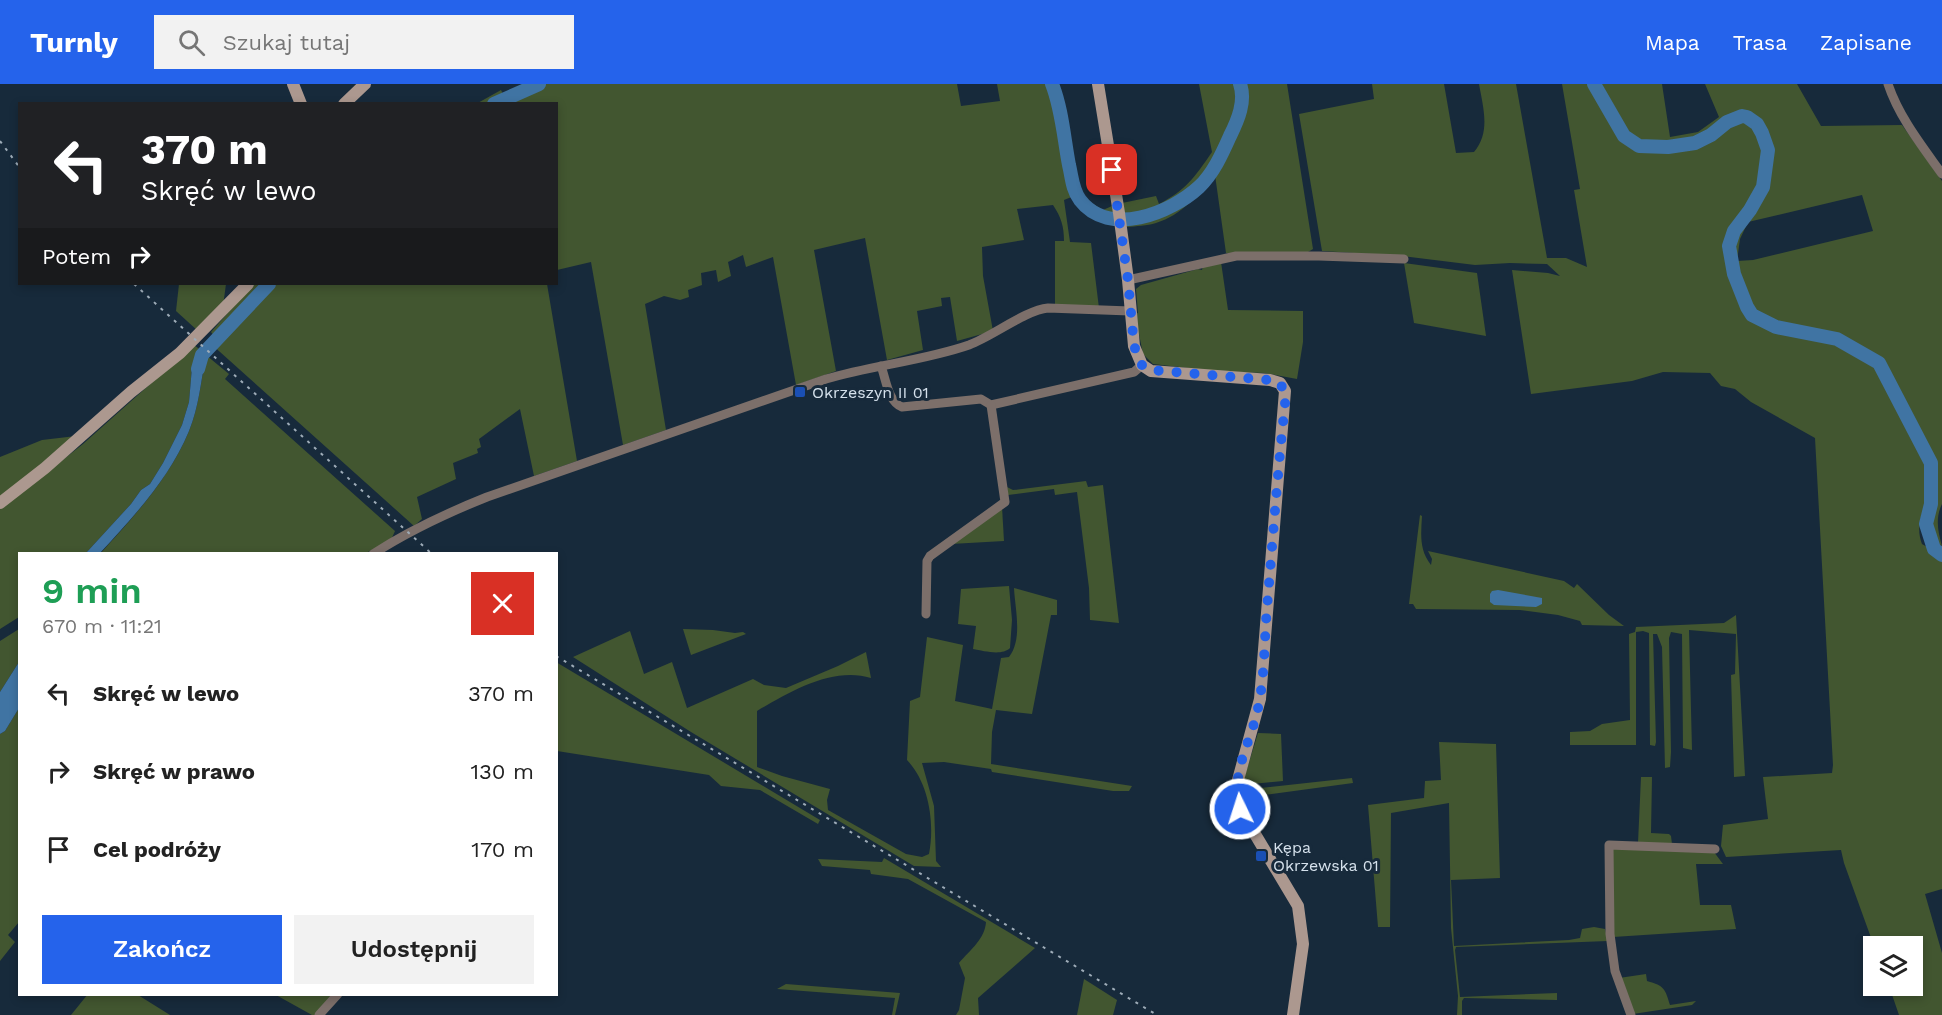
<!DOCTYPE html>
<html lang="pl">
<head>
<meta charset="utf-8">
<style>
  :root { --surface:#fff; --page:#f2f2f2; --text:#222; --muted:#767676; --accent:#2563eb }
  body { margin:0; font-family:"Work Sans",sans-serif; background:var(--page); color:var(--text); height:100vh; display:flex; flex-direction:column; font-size:22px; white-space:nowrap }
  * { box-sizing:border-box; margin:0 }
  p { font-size:20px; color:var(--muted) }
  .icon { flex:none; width:33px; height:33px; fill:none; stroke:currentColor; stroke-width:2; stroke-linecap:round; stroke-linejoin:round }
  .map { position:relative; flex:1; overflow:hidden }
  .panel { position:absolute; left:18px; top:468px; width:540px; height:444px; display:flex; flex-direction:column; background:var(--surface); border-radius:0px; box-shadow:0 3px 9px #0003 }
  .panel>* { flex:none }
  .top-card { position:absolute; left:18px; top:18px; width:540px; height:183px; border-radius:0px; box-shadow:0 3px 9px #0003; background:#202124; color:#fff; overflow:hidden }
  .buttons { position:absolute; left:1863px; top:852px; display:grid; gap:12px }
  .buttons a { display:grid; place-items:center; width:60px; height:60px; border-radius:0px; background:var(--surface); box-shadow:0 3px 9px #0003; font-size:30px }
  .pin { position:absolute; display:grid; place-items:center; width:51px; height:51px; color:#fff; margin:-26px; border-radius:12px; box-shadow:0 3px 9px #0006 }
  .me { position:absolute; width:66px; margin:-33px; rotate:356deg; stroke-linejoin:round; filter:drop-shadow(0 0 4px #0008) }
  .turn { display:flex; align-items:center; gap:21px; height:126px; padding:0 24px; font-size:27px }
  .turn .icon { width:78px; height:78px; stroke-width:2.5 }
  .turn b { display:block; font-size:42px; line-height:51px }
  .then { display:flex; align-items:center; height:57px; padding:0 24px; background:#0003; gap:12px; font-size:22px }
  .round { display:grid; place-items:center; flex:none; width:63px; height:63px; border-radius:0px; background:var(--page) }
  .headline { display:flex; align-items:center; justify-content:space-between; height:102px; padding:0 24px }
  h1 { font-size:36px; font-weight:600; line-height:45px; color:#1e9e55 }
  .button { display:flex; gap:12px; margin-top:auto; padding:12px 24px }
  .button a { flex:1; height:69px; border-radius:0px; background:var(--accent); color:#fff; font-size:24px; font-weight:600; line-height:69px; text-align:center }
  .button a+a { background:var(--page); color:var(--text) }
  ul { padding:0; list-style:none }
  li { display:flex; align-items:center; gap:18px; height:78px; padding:0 24px }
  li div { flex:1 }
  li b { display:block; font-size:22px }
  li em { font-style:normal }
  header { display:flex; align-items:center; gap:36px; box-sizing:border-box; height:84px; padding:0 30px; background:var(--accent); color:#fff }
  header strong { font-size:28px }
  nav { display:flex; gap:33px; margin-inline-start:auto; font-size:21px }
  .search { width:420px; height:54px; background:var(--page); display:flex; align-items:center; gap:15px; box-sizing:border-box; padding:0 21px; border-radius:0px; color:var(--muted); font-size:22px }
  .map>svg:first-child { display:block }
  .green { fill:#425630; fill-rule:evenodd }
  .water { fill:#4074a3 }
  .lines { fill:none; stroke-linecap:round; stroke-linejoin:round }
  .river { stroke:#4074a3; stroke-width:14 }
  .street { stroke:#7c6f6a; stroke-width:9 }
  .secondary { stroke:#ac988f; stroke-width:12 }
  .rail { stroke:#9eacb8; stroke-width:2; stroke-dasharray:3 6; stroke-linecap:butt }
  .route { stroke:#2563eb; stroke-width:10; stroke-dasharray:0 18 }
  .transit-dot { fill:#1a4fb4; stroke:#172a3b; stroke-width:2 }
  .labels { text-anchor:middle; stroke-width:6; stroke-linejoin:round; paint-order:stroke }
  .poi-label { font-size:16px; fill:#d5e1ec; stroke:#172a3b; text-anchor:start }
</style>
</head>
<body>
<header>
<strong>Turnly</strong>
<div class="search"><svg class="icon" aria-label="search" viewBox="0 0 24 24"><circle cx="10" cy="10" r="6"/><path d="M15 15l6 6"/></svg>Szukaj tutaj</div>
<nav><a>Mapa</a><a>Trasa</a><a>Zapisane</a></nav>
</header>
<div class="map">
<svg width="1942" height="931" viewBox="0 0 1942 931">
  <rect width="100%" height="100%" fill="#172a3b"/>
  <!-- green -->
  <g class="green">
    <path d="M531,0H957L961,22L1000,17L997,0H1055L1080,103L1084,112L1090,118L1103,126L1112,122L1116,141C1100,136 1082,127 1074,112L1064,116L1070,158L1091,159L1099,224L1055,221V157H1064C1064,142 1061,133 1053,121L1017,125L1024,156L982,163L983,192L993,247L957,257L950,213L941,214L942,222L917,227L923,266L887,276L865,154L814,166L836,287L796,301L773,173L746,183L743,171L728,178L731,192L718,198L716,186L701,189L702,201L688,206L689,213L680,216L664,212L645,220L666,346L623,361L591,178L557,186L556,20H476L501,6L504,12Z"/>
    <path d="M1199,0H1287L1313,165L1308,168L1226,169L1215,91C1198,111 1182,131 1156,139C1147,142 1136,142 1127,143L1122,119L1156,112L1159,120C1186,106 1194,94 1212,68Z"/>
    <path d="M1372,0H1444L1456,69L1474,68C1491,48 1483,23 1479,0H1516L1547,174H1566L1587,183L1574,106L1580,105L1562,0H1662L1670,53L1698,48L1719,33L1705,0H1797L1821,42L1902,41L1942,97V420C1935,434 1938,448 1942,462L1936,459L1930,446L1934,409C1922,424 1915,442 1922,460L1942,472V805L1925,810L1942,869V931H1899L1889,902H1912V862H1874L1844,779L1841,766L1726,773L1721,762L1723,741L1768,735L1763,693L1832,689L1833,681L1815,354L1751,318L1735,305L1721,302L1710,289L1663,288L1632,297L1531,310L1512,186L1548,189L1560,192L1547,180L1510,179L1475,181L1402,172L1322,167L1299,30L1374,15ZM1862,111L1873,147L1753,176L1737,177L1740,155L1748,138Z"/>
    <path d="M1221,178L1228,226L1303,227V258L1297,295L1264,289L1214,287L1153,280L1143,270L1135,230L1138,229L1136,205L1141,201L1198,185L1202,186L1203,182Z"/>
    <path d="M1404,179L1477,189L1486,252L1414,239Z"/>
    <path d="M179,200H226L223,222L198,247L176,227Z"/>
    <path d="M253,200H547L577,377L534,392L520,325L479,355L481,363L477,365L478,369L453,379L456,395L417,413L422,435L414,442L210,259L215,253L211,248Z"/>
    <path d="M194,261L202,267L192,283L189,318L182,341L163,379L150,400L141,406L131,420L86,469L20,470L19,533L0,545V425L83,360Z"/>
    <path d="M206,271L229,290L225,295L395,447L391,456L366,469L100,470C134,432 169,395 189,347C199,323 201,296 206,271Z"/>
    <path d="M76,352L0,414V373L42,356Z"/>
    <path d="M1086,397L1088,403L1103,401L1119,539L1090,536L1089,504L1077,408L1055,411L1054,405L1008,411L1007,403L1013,406Z"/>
    <path d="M1002,423L1004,457L951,460Z"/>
    <path d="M1420,431L1422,432C1421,450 1419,466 1431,481L1432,475L1428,467L1564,497L1574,504L1577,500L1609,531L1624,542L1582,541L1580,537L1558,531L1520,526L1416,525L1413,520H1409Z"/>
    <path d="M1009,502L1012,536L1010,564C1002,572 984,567 973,565L976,542L958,540L961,505Z"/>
    <path d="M1014,504L1057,516V531H1051L1032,630L996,626L992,648L991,680L1132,702L1129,707H1113L992,688L991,685L944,678L922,679L934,722L936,777L941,783L914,782L691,648L573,573L630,547L644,590L672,578L687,624L753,595L764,601L786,604L838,582L866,568L871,594C833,582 789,608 757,627V683L782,692L830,705L827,716L828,726L906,770L922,773L929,770C935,739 929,699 907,676L910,617L920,613L927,553L963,561L955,617L992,625L1001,574L1009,573C1023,555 1015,525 1014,504Z"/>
    <path d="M1736,531L1745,692L1734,693L1731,591L1735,590L1736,550L1689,546L1692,666L1683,664L1682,550L1671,548L1669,554L1671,668L1670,683L1665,684L1662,563L1657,550H1653L1656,658L1655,662L1650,661L1649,549L1643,547L1636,548V661H1570V648L1590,647L1602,640L1630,636L1629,550L1635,548L1636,543L1724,539Z"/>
    <path d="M19,545V578L0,608V557Z"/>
    <path d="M683,545L713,546L735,549L743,548L746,550L691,571Z"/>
    <path d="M556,578L820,736L818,740L760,706L721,702L709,691L557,667Z"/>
    <path d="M19,624V838L8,851L15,858L0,877V650L5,647Z"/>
    <path d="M1258,649L1281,650L1283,697L1242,701Z"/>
    <path d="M1439,658L1496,660L1500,794L1451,796L1454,862L1569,856L1580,854L1582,845L1594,843L1605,845L1608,857L1456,863L1455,866L1460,913L1557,909V916L1464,914L1462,917V931H1457L1458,912L1451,844L1449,719L1391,729L1390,843H1378L1368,721L1424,714L1425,697L1441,696Z"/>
    <path d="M1641,693H1652L1651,749L1669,750L1671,752L1672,760L1638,759Z"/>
    <path d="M1352,694L1353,699L1257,712V719H1244L1241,716L1242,706Z"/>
    <path d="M1611,764L1714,768L1723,780H1696L1700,821H1731L1736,845L1613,853Z"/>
    <path d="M884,774L1035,864L978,914L979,931H956L959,926L965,894L959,879C970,866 985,855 986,838L908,795L871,790L870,786L822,782L818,775L882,778Z"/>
    <path d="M1646,890L1647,897C1665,902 1665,905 1670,921L1696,917L1692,921L1633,930L1619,894Z"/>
    <path d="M1084,895L1117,916L1113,931H1077Z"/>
    <path d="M786,900L900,909L895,931H892L895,914L777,905Z"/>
    <path d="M88,910L138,911L170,931H71Z"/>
    <path d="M276,911H333L315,931H312Z"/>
  </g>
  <!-- water -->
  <g class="water">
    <path d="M202,267L206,271C201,296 199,323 189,347C169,395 134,432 100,469H86L131,420L141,406L150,400L163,379L182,341L189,318L192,283Z"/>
    <path d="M1498,506L1542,514V520L1536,523L1494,521L1490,518V510L1492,507Z"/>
    <path d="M19,578V624L5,647L0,650V608Z"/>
  </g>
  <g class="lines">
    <!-- river -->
    <g class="river">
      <path d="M1052,0C1062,25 1064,55 1069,81C1072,93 1072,105 1080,116C1109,154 1171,129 1199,103C1213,90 1222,70 1230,52C1238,36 1246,17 1240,0"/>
      <path d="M1594,0L1624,52L1639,62L1668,63L1695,59L1711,51L1727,38L1742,32L1747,33L1757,40L1762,49L1768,66L1763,103L1750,126L1734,147L1729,162L1734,190L1747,223L1752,231L1776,243L1837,255L1879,279L1931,379V420L1926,440L1934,465L1942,471"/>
      <path d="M494,20L539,0"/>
      <path d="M198,285L202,271L269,200"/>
    </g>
    <!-- street -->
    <g class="street">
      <path d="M1888,0C1899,33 1922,62 1942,90"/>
      <path d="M1128,196L1236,172H1319L1404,175"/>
      <path d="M881,282C886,295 888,318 902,323L981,315L991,321L1134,288L1142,281"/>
      <path d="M373,470C410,446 447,429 487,413L826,295C873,281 923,277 969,261C993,252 1026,226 1048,224L1130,227"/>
      <path d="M926,530L927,477L930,472L1005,418L991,321"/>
      <path d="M319,931L338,910"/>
      <path d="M1631,931L1615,887L1610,850L1609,761L1715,765"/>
    </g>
    <!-- secondary -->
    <g class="secondary">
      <path d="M293,0L301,20"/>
      <path d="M1098,0L1119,129L1128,196L1134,262L1142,281L1151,287L1270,296L1280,299L1285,307L1260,615L1238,696L1236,708L1240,725L1298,822L1303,860L1293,931"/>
      <path d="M344,20L365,0"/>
      <path d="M0,419L45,384L131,308L180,269L248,200"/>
    </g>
    <!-- rail -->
    <g class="rail">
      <path d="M0,57L20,84"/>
      <path d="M134,200L432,470"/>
      <path d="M556,572L1157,931"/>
    </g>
  </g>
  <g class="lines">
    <!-- route -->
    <path class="route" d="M1112,86L1128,196L1134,262L1142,281L1151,286L1270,296L1280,299L1286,311C1278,382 1273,453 1267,524C1264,560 1265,598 1256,633C1248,662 1230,695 1240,725"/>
  </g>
  <!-- markers -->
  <g class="transit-dot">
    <rect x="794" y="302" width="12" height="12" rx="3"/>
    <rect x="1255" y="766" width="12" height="12" rx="3"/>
  </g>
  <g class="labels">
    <!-- poi labels -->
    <g class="poi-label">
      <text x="812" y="314">Okrzeszyn II 01</text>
      <text x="1273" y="769">Kępa<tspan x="1273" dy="18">Okrzewska 01</tspan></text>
    </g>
  </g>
</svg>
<div class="buttons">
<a><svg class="icon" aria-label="layers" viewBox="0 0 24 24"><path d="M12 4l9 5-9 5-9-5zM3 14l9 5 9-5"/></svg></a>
</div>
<div class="pin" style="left:1112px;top:86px;background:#d93025"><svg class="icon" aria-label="arrive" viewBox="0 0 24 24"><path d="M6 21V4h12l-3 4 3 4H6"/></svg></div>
<svg class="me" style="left:1240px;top:725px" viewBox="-20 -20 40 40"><circle r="17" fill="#2563eb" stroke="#fff" stroke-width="3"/><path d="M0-11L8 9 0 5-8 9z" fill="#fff"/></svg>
<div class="top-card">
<div class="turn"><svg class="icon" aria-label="left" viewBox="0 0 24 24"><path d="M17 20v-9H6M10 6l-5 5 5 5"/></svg><div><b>370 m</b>Skręć w lewo</div></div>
<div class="then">Potem<svg class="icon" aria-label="right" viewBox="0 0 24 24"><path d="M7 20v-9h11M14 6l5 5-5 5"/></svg></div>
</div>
<section class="panel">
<div class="headline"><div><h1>9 min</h1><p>670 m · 11:21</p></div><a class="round" style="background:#d93025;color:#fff"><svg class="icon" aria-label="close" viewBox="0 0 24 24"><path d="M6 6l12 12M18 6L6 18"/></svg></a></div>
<ul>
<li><svg class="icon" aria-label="left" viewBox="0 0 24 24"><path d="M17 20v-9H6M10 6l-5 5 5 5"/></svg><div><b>Skręć w lewo</b></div><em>370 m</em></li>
<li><svg class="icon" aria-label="right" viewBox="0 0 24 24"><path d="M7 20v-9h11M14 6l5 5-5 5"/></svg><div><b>Skręć w prawo</b></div><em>130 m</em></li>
<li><svg class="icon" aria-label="arrive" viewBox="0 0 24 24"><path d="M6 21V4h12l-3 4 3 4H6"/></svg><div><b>Cel podróży</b></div><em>170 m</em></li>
</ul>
<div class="button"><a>Zakończ</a><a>Udostępnij</a></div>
</section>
</div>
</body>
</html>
